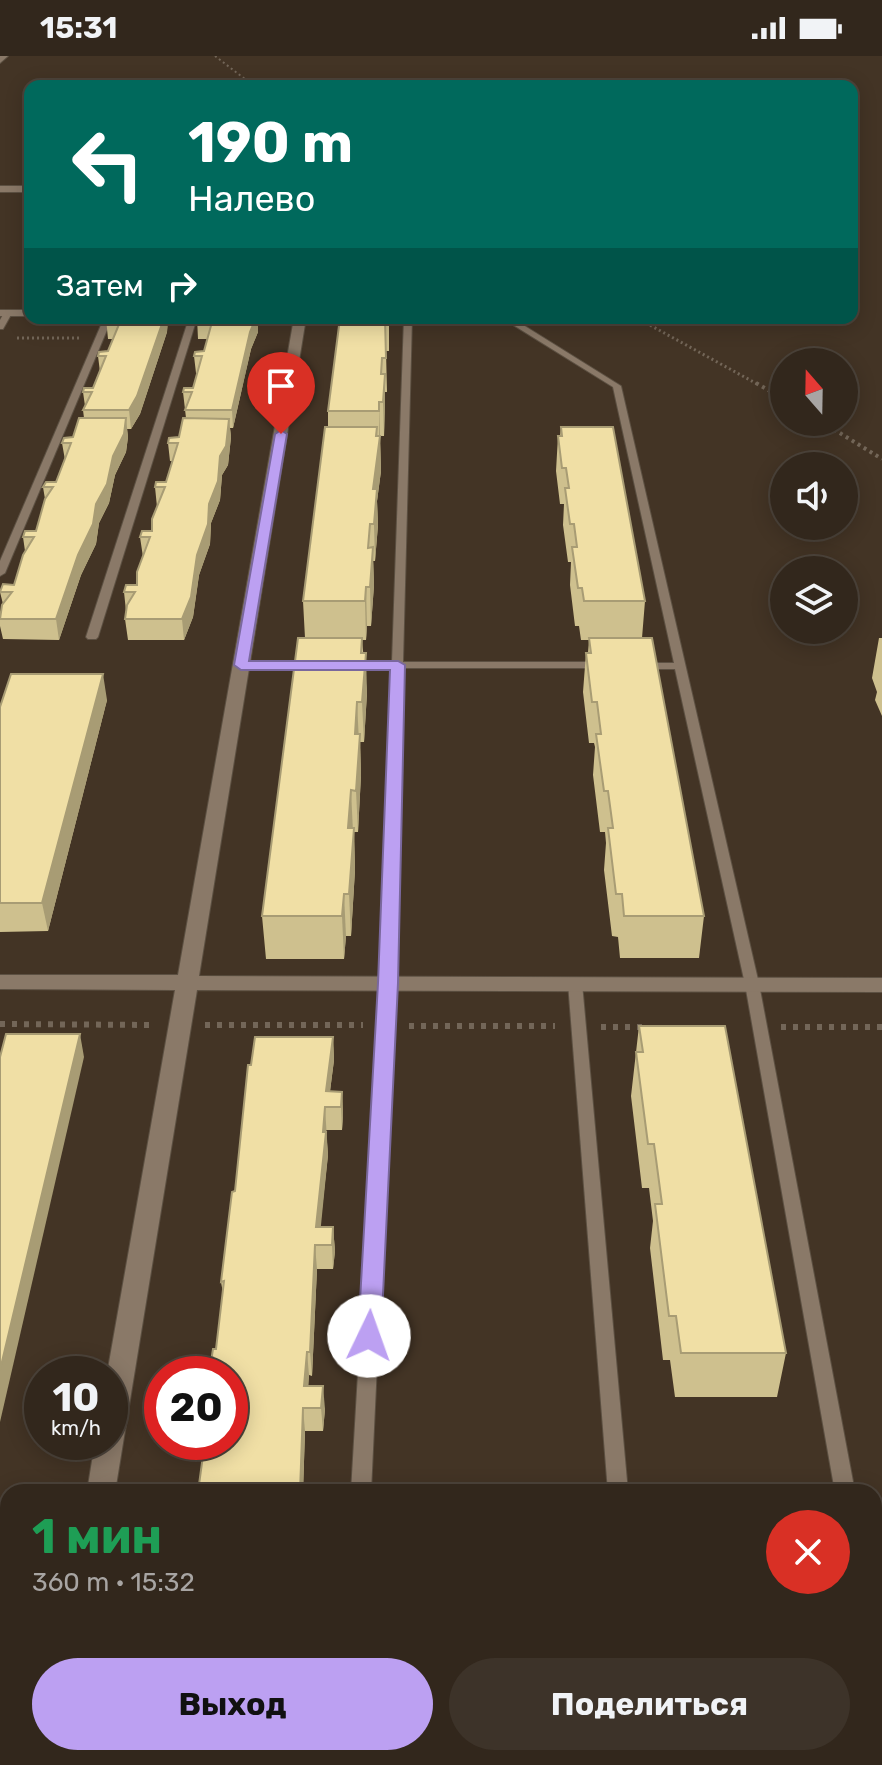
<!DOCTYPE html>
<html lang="ru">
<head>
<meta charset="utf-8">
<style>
  :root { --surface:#32271c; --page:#3d3329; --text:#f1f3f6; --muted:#a8a5a3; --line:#4d443b; --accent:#bca0f2 }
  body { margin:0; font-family:Rubik,sans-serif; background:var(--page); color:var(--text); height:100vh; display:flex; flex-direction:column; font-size:30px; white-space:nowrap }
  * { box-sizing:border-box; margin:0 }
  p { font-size:26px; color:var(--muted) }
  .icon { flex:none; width:44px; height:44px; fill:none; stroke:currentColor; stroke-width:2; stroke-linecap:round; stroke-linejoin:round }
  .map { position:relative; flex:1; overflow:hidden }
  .panel { position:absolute; left:0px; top:1428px; width:882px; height:282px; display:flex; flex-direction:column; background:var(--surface); border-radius:24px 24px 0 0; box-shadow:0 4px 20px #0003,0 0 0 2px var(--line) }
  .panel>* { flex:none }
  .banner { position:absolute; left:24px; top:24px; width:834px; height:244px; border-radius:16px; box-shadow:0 4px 20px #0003,0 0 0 2px var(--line); background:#00695c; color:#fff; overflow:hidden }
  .needle { width:52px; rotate:340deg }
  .tools { position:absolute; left:770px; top:292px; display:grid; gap:16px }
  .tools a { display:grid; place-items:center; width:88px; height:88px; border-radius:50%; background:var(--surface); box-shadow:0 4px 20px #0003,0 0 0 2px var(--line); font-size:40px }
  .speed { position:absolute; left:24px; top:1300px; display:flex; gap:16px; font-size:40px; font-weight:700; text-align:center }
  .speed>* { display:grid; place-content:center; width:104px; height:104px; border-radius:50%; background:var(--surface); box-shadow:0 4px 20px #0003,0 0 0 2px var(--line); line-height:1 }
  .speed small { font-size:20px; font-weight:400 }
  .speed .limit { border:12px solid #d22; background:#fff; color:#111 }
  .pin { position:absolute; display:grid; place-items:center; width:68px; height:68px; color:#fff; margin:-82px -34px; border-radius:50% 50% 50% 0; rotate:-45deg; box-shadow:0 0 8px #0007 }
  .pin .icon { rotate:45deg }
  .me { position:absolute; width:88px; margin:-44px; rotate:3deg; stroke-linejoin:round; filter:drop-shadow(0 0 6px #0008) }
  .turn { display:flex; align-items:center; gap:28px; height:168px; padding:0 32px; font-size:36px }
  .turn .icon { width:104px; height:104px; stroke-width:2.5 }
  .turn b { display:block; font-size:56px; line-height:68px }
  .then { display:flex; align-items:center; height:76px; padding:0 32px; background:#0003; gap:16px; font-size:30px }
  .round { display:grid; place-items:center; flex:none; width:84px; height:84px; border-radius:42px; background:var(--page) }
  .summary { display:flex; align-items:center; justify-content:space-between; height:136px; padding:0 32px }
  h1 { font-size:48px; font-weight:700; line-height:60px; color:#1e9e55 }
  .primary-button { display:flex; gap:16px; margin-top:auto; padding:16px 32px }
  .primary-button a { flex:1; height:92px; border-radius:48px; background:var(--accent); color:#111; font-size:32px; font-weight:700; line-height:92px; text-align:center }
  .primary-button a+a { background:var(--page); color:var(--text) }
  .status { display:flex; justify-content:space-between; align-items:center; height:56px; padding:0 40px; background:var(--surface); direction:ltr }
  .status svg { height:22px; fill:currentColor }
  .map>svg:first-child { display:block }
  .built { fill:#4d3a25 }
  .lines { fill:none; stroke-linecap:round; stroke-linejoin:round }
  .service-casing { stroke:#5c5042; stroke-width:2 }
  .minor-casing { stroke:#5c5042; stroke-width:2 }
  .path-far3 { stroke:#736658; stroke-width:2; stroke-dasharray:2 3; stroke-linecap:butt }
  .path-far2 { stroke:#736658; stroke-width:3; stroke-dasharray:2 3; stroke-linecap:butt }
  .path-far1 { stroke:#736658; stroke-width:4; stroke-dasharray:3 4; stroke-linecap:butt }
  .path { stroke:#736658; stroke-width:6; stroke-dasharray:5 7; stroke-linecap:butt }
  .service { fill:#8a7968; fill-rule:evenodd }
  .minor { fill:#8a7968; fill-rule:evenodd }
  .wall { fill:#cec08e }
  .shaded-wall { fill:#a89c74 }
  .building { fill:#f0dfa5; stroke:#a89c74; stroke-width:2 }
  .route { fill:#bca0f2; stroke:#7a689d; stroke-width:2 }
</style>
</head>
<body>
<div class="status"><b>15:31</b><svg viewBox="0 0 49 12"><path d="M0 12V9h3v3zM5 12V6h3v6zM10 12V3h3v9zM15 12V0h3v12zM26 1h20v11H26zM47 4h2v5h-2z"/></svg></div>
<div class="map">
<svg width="882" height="1709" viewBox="0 0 882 1709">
  <rect width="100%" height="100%" fill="#433425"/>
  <!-- built -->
  <path class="built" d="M146,1702H733L734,1709H145Z"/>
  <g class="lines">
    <!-- service casing -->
    <g class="service-casing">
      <g id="service">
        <path d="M5,255L12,257L3,273H0V264Z"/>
        <path d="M104,262H112L5,517L0,520V505Z"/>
        <path d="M189,262H197L98,581L96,583H88L86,581Z"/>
        <path d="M404,262H412L403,606H601L607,609L601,612H403L395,927L371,1436H351L381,927L392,612H350L344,609L350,606H392Z"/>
        <path d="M502,262H512L621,330L759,928L855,1436H835L745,928L675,613H642L636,610L642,607H674L613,331Z"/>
        <path d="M241,606H313L319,609L313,612L237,611V607Z"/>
        <path d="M575,922L582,927L628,1436H608L568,927Z"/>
        <rect x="0" y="1515" width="8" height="20"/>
        <rect x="874" y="1538" width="8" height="20"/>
        <path d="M767,1702H789L790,1709H768Z"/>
      </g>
    </g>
    <!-- minor casing -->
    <g class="minor-casing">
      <g id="minor">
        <path d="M0,0H8L0,7Z"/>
        <rect x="0" y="130" width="30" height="6"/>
        <rect x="0" y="254" width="30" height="6"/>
        <path d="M294,262H306L199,920L882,922V936L197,934L115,1436H87L95,1386H110V1318H107L175,934L0,933V919H178Z"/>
        <path d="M40,1702H72L71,1709H39Z"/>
      </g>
    </g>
    <!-- path-far3 -->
    <path class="path-far3" d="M215,0L254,30"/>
    <!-- path-far2 -->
    <g class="path-far2">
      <path d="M637,262L759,329"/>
      <path d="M17,282H79"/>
    </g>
    <!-- path-far1 -->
    <g class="path-far1">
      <path d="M756,327L784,343"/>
      <path d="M822,366L882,403"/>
    </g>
    <!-- path -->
    <g class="path">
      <path d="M0,968L155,969"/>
      <path d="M205,969H363"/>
      <path d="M409,970H555"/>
      <path d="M601,971H643"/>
      <path d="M781,971H882"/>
    </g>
    <!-- service -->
    <use href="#service" class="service"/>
    <!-- minor -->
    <use href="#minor" class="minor"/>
  </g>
  <!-- wall -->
  <g class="wall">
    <path d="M106,262H168L167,276L140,358L131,373H127L128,381L126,396L115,419L109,447L99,467L96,488L81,519L59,584L3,583L0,570V558L3,548L0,536L14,529L25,495L23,481L36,475L45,443L43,431L56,426L65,404L62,387L73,381L84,362L83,354L85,350L83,336L93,332L100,316L98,300L108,295L113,283H108Z"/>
    <path d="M197,262H258V276L251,293L233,372H230L231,381L228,409L222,419L220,444L211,467L210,488L199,519L193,561L184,584H128L125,563L126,555L124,536L137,529L143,501L140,481L152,475L157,451L155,431L166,426L172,405H170L168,387L179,381L186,362L183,336L193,332L197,317H196L194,300L204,295L207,283H198Z"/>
    <path d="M340,262H389V295H386L387,336H385L384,380H380L381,415L377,445L378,469L375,505H373L374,529L371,570H367L366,584H362L367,637L364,686H360L361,719L358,776H354L355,814L351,880H346L344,903H266L262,860L305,582L303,545L328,371V355Z"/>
    <path d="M561,371L645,545L642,582L704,860L699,902H620L618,881L612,880L604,814L606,787L605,776H600L593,719L595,691L594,687H589L583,636L586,597H588L589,584H581L579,570H575L570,529L571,506H568L563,469L564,448H560L556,415L558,380H560Z"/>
    <path d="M879,582H882V660L875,644L877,636L872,622Z"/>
    <path d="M107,644L48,875L0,876V651Z"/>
    <path d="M639,970L786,1297L777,1341H675L670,1304H663L650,1192L653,1165L649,1132H642L631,1040Z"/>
    <path d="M333,981L334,1004L330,1035L342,1036L343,1059L342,1074H326L328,1099L320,1171H333L335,1195L333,1213H317L312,1320L309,1319L308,1330L325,1353L323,1375H305L303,1436H198L202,1404L200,1392L216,1293L223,1237L221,1226L235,1135Z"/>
  </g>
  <!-- shaded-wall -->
  <g class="shaded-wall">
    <path d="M164,262H168L167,276L140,358L131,373L129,354Z"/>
    <path d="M256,262H258V276L251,293L233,372L232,354L250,276Z"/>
    <path d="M385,318V352L384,380L383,346Z"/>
    <path d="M379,346L381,415L377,445L378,469L375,505L373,433L377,371L378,397L379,386Z"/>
    <path d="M126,362L128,381L126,396L115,419L109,447L99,467L96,488L81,519L59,584L56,563Z"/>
    <path d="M229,363L231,381L228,409L222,419L220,444L211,467L210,488L199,519L193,561L184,584L182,563Z"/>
    <path d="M373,491L374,529L371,570L370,531Z"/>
    <path d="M366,531L367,570L366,584L365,545Z"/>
    <path d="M366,597L367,637L364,686L362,646Z"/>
    <path d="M103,618L107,644L48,875L42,847Z"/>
    <path d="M357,646L359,686L355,678Z"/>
    <path d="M360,678L361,719L358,776L356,735Z"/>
    <path d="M351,734L353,776L348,772Z"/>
    <path d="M354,772L355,814L351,880L349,838Z"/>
    <path d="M344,838L346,880L344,903L342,860Z"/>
    <path d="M80,978L84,1001L0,1366V1314Z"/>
    <path d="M333,981L334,1004L328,1051L326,1035Z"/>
    <path d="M342,1036L343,1059L342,1074L341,1051Z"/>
    <path d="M325,1051L328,1099L319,1189L316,1171Z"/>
    <path d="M333,1171L335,1195L333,1213L332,1189Z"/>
    <path d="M315,1189L317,1213L312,1320L310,1296Z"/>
    <path d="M307,1296L309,1319L307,1353L304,1330Z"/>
    <path d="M323,1330L325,1353L323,1375L321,1352Z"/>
    <path d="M303,1352L305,1375L303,1436H300Z"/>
  </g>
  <!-- building -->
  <g class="building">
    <path d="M106,262H164L137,340L129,354H83L92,336H83L84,332H93L106,300H98L99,296L108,295L120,266H106Z"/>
    <path d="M197,262H256L250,276L232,354H185L192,336H183L184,332H193L202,300H194L195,296L204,295L212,266H197Z"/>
    <path d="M340,262H389L385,263L386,302H382L381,318H385L383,346H379V355H328Z"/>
    <path d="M79,362H126L124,378L113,400L107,428L96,448L93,468L78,499L56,563H0L2,549L12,536H0L3,528L14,529L23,499L34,481H23L25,475H36L45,443L53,431H43L46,426H56L71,387H62L64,382L73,381Z"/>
    <path d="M183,362L229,363L226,390L220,400L218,425L209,448L208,468L197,499L191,541L182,563H125L127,549L135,536H124L126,529H137V516L150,481H140L142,475H152V463L165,431H155L156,426H166L178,387H168L169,382L179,381Z"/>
    <path d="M325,371H377L376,380H380L373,433H377L374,468H370L368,492L373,491L370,531H366L365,545H303Z"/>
    <path d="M561,371H613L645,545H584L582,532H578L572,491H577L574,468H570L565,432H569L566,412H562L558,380H562Z"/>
    <path d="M298,582H362L361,597H366L362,646H357L355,678H360L356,735L351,734L348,772H354L349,838H344L342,860H262Z"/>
    <path d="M589,582H652L704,860H624L622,838H616L608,772H613L608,735H604L596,678H601L597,646H592L586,597H591Z"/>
    <path d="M11,618H103L42,847H0V651Z"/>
    <path d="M639,970H725L786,1297H681L676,1260H669L655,1148H662L654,1088H648L636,996H643Z"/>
    <path d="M6,978H80L0,1314V1001Z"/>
    <path d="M255,981H333L326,1035L342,1036L341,1051H325L323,1076H326L316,1171H333L332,1189H315L310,1296H307L304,1330H323L321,1352H303L300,1436H198L204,1392H200L201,1386H230V1318H209L213,1293H216L224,1225L221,1226L232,1136L235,1135L248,1009H251Z"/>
  </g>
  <!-- route -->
  <path class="route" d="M281,374L287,378L249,605H398L405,609L398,927L381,1280L378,1287L369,1290L361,1287L358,1280L378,927L390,614H241L234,609L275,378Z"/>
</svg>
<div class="tools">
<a><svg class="needle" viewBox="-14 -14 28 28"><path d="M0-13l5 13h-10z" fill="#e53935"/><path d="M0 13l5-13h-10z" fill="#a8a5a3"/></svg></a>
<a><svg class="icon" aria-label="sound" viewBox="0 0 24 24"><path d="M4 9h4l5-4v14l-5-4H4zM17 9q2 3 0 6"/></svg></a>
<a><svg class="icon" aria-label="layers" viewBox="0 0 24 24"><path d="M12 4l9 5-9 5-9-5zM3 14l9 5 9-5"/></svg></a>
</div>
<div class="speed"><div>10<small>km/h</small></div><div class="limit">20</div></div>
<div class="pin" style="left:281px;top:378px;background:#d93025"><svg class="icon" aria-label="arrive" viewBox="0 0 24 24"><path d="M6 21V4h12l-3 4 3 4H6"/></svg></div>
<svg class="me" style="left:369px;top:1280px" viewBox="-20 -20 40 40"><circle r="19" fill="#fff"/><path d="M0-13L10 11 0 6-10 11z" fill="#bca0f2"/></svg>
<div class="banner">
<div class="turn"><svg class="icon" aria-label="left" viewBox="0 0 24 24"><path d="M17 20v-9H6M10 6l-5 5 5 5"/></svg><div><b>190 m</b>Налево</div></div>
<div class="then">Затем<svg class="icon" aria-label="right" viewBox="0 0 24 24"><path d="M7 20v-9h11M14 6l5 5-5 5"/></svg></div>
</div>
<section class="panel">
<div class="summary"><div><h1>1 мин</h1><p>360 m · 15:32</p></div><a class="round" style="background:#d93025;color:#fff"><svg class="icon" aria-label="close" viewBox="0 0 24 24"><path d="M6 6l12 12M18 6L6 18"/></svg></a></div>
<div class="primary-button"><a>Выход</a><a>Поделиться</a></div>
</section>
</div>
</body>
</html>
